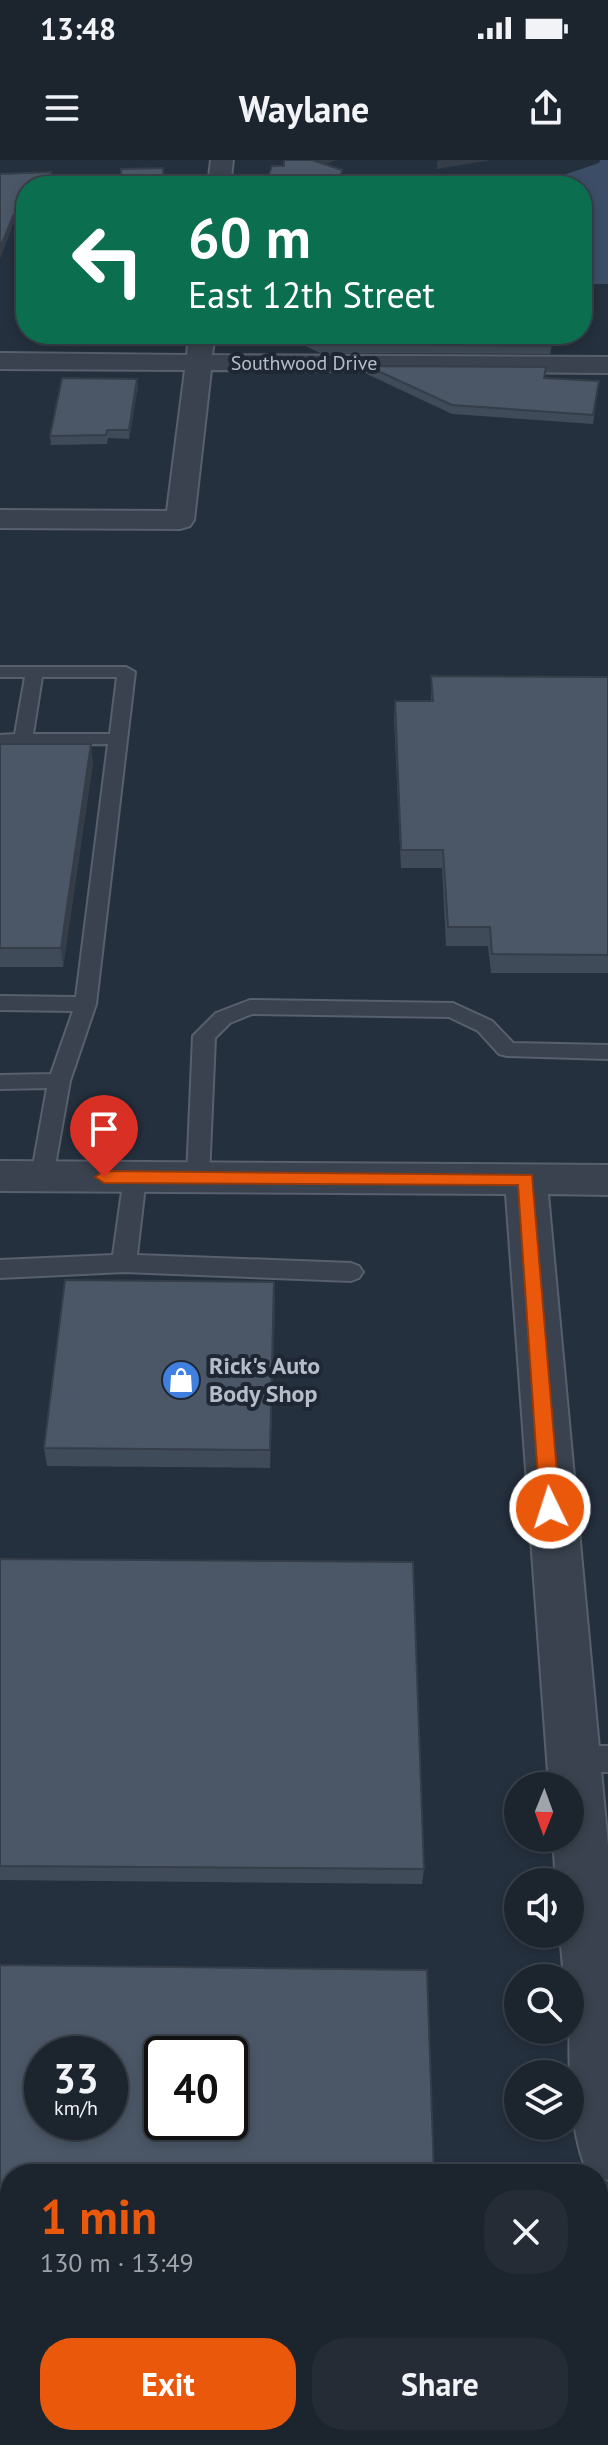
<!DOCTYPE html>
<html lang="en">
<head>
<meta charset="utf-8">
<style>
  :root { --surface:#1c242e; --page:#252c36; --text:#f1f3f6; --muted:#a0a4aa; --line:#3a414a; --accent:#ea580c }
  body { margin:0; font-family:"PT Sans",sans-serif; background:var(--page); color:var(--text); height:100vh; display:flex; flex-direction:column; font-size:30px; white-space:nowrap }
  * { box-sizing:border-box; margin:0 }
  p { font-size:26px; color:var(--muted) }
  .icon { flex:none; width:44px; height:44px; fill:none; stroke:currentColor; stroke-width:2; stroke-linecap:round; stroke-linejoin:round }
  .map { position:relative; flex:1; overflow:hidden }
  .sheet { position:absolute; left:0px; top:2004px; width:608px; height:282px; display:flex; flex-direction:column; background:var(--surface); border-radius:32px 32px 0 0; box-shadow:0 4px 12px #0003,0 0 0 2px var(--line) }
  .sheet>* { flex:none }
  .top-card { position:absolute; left:16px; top:16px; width:576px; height:168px; border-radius:32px; box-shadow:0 4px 12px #0003,0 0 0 2px var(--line); background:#0b6e4f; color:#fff; overflow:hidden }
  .needle { width:52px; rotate:181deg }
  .fabs { position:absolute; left:504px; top:1612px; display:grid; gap:16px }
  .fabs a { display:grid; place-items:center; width:80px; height:80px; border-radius:50%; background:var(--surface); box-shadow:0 4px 12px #0003,0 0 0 2px var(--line); font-size:40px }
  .speed { position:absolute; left:24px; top:1876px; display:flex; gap:16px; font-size:40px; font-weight:700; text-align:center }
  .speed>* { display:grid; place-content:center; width:104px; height:104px; border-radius:50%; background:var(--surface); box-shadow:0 4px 12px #0003,0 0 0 2px var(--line); line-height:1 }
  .speed small { font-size:20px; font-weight:400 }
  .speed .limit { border:4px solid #111; border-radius:12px; background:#fff; color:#111 }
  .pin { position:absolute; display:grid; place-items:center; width:68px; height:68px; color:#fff; margin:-82px -34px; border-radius:50% 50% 50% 0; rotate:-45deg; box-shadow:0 0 8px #0007 }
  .pin .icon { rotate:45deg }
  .me { position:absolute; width:88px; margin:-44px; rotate:356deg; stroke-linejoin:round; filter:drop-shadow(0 0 6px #0008) }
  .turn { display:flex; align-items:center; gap:28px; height:168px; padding:0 40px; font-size:36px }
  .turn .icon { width:104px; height:104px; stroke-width:2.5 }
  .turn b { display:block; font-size:56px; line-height:68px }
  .round { display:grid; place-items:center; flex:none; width:84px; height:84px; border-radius:32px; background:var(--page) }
  .headline { display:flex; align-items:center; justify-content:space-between; height:136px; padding:0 40px }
  h1 { font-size:48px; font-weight:800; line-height:60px; color:var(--accent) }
  .action { display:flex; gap:16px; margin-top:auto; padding:16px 40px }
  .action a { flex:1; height:92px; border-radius:32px; background:var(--accent); color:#fff; font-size:32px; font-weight:800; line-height:92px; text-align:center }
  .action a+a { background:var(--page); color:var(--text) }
  .status { display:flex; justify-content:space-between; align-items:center; height:56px; padding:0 40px; background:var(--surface); direction:ltr }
  .status svg { height:22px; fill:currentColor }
  header { display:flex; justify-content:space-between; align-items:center; height:104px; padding:0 40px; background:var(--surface); font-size:36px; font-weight:800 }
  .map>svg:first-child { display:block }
  .water { fill:#3c4d67 }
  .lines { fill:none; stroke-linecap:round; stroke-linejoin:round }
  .service-casing { stroke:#57606c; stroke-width:4 }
  .minor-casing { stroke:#57606c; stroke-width:4 }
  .tertiary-casing { stroke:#57606c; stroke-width:4 }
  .service { fill:#39424e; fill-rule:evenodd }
  .minor { fill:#39424e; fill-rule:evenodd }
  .tertiary { fill:#39424e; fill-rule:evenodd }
  .wall { fill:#404b59 }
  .shaded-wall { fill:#343d48 }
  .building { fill:#4b5767; stroke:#343d48; stroke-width:2; fill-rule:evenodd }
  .route { fill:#ea580c; stroke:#983908; stroke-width:2 }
  .labels { text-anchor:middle; stroke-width:8; stroke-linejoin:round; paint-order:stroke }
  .far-street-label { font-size:20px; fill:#b6bdc9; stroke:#1e2733 }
  .poi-label { font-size:24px; font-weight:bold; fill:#b6bdc9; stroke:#1e2733; text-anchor:start }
</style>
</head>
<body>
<div class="status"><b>13:48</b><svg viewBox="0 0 49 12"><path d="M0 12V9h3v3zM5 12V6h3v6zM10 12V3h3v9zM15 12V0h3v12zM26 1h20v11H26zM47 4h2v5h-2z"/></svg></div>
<header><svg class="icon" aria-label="menu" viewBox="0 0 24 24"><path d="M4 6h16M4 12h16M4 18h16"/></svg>Waylane<svg class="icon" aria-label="share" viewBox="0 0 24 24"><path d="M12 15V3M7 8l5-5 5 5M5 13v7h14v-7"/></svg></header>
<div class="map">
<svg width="608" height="2285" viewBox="0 0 608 2285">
  <rect width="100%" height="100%" fill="#25303e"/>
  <!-- water -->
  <path class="water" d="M600,0H608V124H582V26H531L599,3Z"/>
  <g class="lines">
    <!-- service casing -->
    <g class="service-casing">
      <g id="service">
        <path d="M0,507H126L135,512L96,844L70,921L53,1017L50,1023H34L31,1017L47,928L0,929V915L51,914L73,851L0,850V836L76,837L108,584L0,585V575L15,574L25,517H0ZM42,517H117L110,574H33Z"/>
        <path d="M250,840L453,843L492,861L513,883L608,885V899L507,896L499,894L478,871L449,857L252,854L230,863L215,878L209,1017L206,1023H190L187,1017L193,876L216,853Z"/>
        <path d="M135,1009L143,1011L146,1017L137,1095L351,1103L359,1106L363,1112L359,1118L351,1121L124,1112L0,1118V1100L113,1095L124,1017L127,1011Z"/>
        <path d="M572,1586H608V1612H572L562,1608L558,1599L562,1590Z"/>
      </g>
    </g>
    <!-- minor casing -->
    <g class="minor-casing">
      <g id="minor">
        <path d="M211,0H233L230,26H208Z"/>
        <path d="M189,174H215L212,195L608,197V213L211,210L194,360L190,366L180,369L0,368V350L167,351L185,210L0,209V193L187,195Z"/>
      </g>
    </g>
    <!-- tertiary casing -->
    <g class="tertiary-casing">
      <path id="tertiary" d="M0,1001L608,1005V1035L548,1034L608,1686V2020L587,2011C564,1958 570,1874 570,1818H564L560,1774H570V1722H556L553,1678H570V1626H549L506,1034L0,1031Z"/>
    </g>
    <!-- service -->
    <use href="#service" class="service"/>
    <!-- minor -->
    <use href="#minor" class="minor"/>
    <!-- tertiary -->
    <use href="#tertiary" class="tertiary"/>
  </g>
  <!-- wall -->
  <g class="wall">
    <path d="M0,14L52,20L26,26V157H22L14,62L0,98Z"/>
    <path d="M281,174H554L550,194L320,193Z"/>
    <path d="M367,206L599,221L593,264L452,254L367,214Z"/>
    <path d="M137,219L138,227L129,279L108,278L107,284L51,285L50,276Z"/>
    <path d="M431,516L608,517V813H491L488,786H446L442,708H401L394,559L395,541H431Z"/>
    <path d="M0,584L93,602L63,807H0Z"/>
    <path d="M275,1140L270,1308L47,1306L44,1288Z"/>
    <path d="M0,1399L424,1709L422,1724L0,1720Z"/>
    <path d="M0,1805L10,2014V2053H0Z"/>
    <rect x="0" y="2136" width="10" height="83"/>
  </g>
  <!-- shaded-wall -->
  <g class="shaded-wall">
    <path d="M317,0H337L315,8Z"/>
    <path d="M457,0H491L437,9V3Z"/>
    <path d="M14,54V62L0,98V88Z"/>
    <path d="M137,219L138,227L129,279V270Z"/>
    <path d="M91,584L93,602L63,807L61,788Z"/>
    <path d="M274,1122L275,1140L270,1308V1290Z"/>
  </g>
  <!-- building -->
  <g class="building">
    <path d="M284,0H317L315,1L342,10L338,26H265L272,6H284Z"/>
    <path d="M441,0H457L437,3Z"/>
    <path d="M163,8L164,26H121V9Z"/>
    <path d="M51,12V26H26V149H21L14,54L0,88V14Z"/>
    <path d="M298,174H553L551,186L321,184Z"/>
    <path d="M367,206L546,207L544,218L599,221L593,255L452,245Z"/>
    <path d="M62,218L137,219L129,270H107L106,275L50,276Z"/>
    <path d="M431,516L608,517V795L492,794L490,767H448L443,690H401L395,541H433Z"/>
    <path d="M0,584H91L61,788H0Z"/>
    <path d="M65,1120L274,1122L270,1290L44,1288Z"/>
    <path d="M0,1399L413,1402L424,1709L0,1706Z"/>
    <path d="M0,1805L427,1810L434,2014H10V2041L0,2040ZM42,1894H110V1962H42ZM162,1894H230V1962H162Z"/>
    <rect x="0" y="2136" width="10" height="73"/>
  </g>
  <!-- route -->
  <path class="route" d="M104,1011L532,1015L560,1348L557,1353H543L540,1348L518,1025L104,1023L95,1017Z"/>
  <!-- icons -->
  <defs>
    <g id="shop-disc" transform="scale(2)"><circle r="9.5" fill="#3f7fe0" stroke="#1e2733"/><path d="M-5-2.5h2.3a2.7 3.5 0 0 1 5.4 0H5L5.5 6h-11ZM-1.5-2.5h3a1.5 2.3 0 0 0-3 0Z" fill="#fff"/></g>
  </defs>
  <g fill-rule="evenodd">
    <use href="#shop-disc" x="181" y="1220"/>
  </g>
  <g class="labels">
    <!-- far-street labels -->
    <g class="far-street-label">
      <text x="304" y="210">Southwood Drive</text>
    </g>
    <!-- poi labels -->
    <g class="poi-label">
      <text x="209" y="1214">Rick's Auto<tspan x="209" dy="28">Body Shop</tspan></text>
    </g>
  </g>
</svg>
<div class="fabs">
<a><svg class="needle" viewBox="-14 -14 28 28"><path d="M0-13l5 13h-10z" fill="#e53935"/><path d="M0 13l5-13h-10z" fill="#a0a4aa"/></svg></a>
<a><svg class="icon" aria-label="sound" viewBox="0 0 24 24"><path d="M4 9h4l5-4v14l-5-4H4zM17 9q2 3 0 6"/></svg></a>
<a><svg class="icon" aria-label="search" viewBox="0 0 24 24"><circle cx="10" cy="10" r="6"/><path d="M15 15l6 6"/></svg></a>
<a><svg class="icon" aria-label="layers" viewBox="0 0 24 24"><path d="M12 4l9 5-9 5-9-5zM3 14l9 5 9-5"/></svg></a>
</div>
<div class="speed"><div>33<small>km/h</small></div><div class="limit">40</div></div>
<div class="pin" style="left:104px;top:1017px;background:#d93025"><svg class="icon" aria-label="arrive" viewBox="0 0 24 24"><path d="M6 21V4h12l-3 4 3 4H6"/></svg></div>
<svg class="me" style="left:550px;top:1348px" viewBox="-20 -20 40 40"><circle r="17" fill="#ea580c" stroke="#fff" stroke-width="3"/><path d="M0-11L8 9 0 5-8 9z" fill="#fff"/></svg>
<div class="top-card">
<div class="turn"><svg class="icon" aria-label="left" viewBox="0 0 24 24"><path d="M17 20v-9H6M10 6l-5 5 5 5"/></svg><div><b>60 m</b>East 12th Street</div></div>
</div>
<section class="sheet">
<div class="headline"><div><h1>1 min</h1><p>130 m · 13:49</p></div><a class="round"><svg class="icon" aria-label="close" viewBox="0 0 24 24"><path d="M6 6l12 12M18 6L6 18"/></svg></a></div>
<div class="action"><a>Exit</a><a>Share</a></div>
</section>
</div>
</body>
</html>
